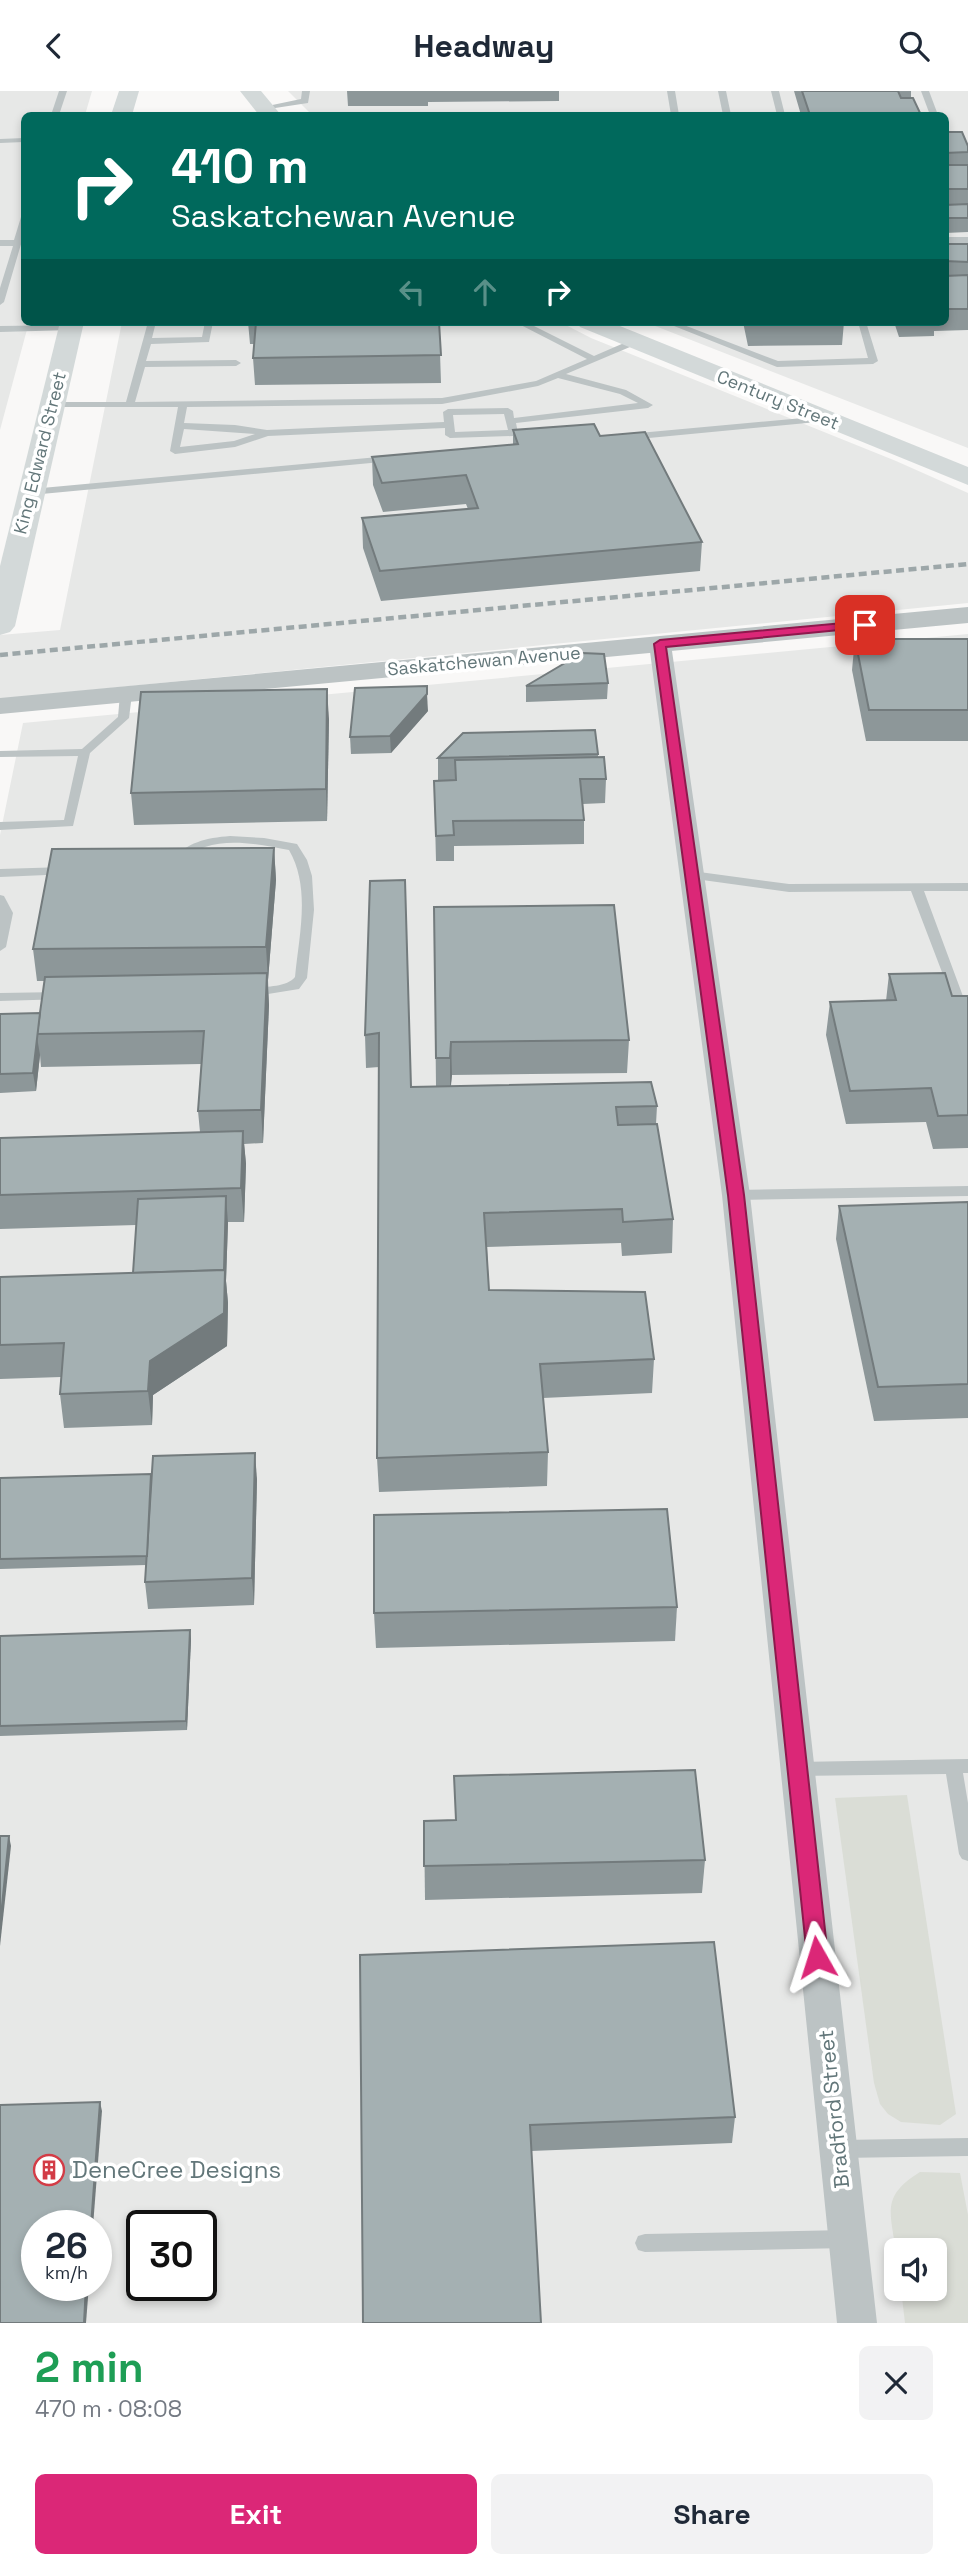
<!DOCTYPE html>
<html lang="en">
<head>
<meta charset="utf-8">
<style>
  :root { --surface:#fff; --page:#f2f2f3; --text:#1f2937; --muted:#747a83; --accent:#db2777 }
  body { margin:0; font-family:"Space Grotesk",sans-serif; background:var(--page); color:var(--text); height:100vh; display:flex; flex-direction:column; font-size:26px; white-space:nowrap }
  * { box-sizing:border-box; margin:0 }
  p { font-size:23px; color:var(--muted) }
  .icon { flex:none; width:38px; height:38px; fill:none; stroke:currentColor; stroke-width:2; stroke-linecap:round; stroke-linejoin:round }
  .map { position:relative; height:2232px; overflow:hidden }
  .sheet { display:flex; flex-direction:column; background:var(--surface); flex:1 }
  .sheet>* { flex:none }
  .guide { position:absolute; left:21px; top:21px; width:928px; height:214px; border-radius:10px; box-shadow:0 4px 10px #0003; background:#00695c; color:#fff; overflow:hidden }
  .controls { position:absolute; left:884px; top:2147px; display:grid; gap:14px }
  .controls a { display:grid; place-items:center; width:63px; height:63px; border-radius:10px; background:var(--surface); box-shadow:0 4px 10px #0003; font-size:35px }
  .speed { position:absolute; left:21px; top:2119px; display:flex; gap:14px; font-size:35px; font-weight:700; text-align:center }
  .speed>* { display:grid; place-content:center; width:91px; height:91px; border-radius:50%; background:var(--surface); box-shadow:0 4px 10px #0003; line-height:1 }
  .speed small { font-size:18px; font-weight:400 }
  .speed .limit { border:4px solid #111; border-radius:10px; background:#fff; color:#111 }
  .pin { position:absolute; display:grid; place-items:center; width:60px; height:60px; color:#fff; margin:-30px; border-radius:14px; box-shadow:0 4px 10px #0006 }
  .me { position:absolute; width:77px; margin:-38px; rotate:354deg; stroke-linejoin:round; filter:drop-shadow(0 0 5px #0008) }
  .turn { display:flex; align-items:center; gap:24px; height:147px; padding:0 35px; font-size:32px }
  .turn .icon { width:91px; height:91px; stroke-width:2.5 }
  .turn b { display:block; font-size:49px; line-height:60px }
  .lanes { display:flex; align-items:center; height:66px; padding:0 35px; background:#0003; justify-content:center; gap:35px; direction:ltr }
  .lanes .off { opacity:.35 }
  .round { display:grid; place-items:center; flex:none; width:74px; height:74px; border-radius:10px; background:var(--page) }
  .summary { display:flex; align-items:center; justify-content:space-between; height:119px; padding:0 35px }
  h1 { font-size:42px; font-weight:600; line-height:52px; color:#1e9e55 }
  .cta { display:flex; gap:14px; margin-top:auto; padding:14px 35px }
  .cta a { flex:1; height:80px; border-radius:10px; background:var(--accent); color:#fff; font-size:28px; font-weight:600; line-height:80px; text-align:center }
  .cta a+a { background:var(--page); color:var(--text) }
  header { display:flex; justify-content:space-between; align-items:center; height:91px; padding:0 35px; background:var(--surface); font-size:32px; font-weight:600 }
  .map>svg:first-child { display:block }
  .built { fill:#e7e8e7; fill-rule:evenodd }
  .green { fill:#daddd6 }
  .lines { fill:none; stroke-linecap:round; stroke-linejoin:round }
  .service { fill:#bcc3c4; fill-rule:evenodd }
  .minor { fill:#bcc3c4; fill-rule:evenodd }
  .tertiary { fill:#bcc3c4; fill-rule:evenodd }
  .primary { fill:#d3d9d9; fill-rule:evenodd }
  .rail { stroke:#9da7a9; stroke-width:4.5; stroke-dasharray:8 4.5; stroke-linecap:butt }
  .wall { fill:#8d9799 }
  .shaded-wall { fill:#737b7d }
  .building { fill:#a4b0b2; stroke:#737b7d; stroke-width:2 }
  .route { fill:#db2777; stroke:#8e194d; stroke-width:2 }
  .labels { text-anchor:middle; stroke-width:7; stroke-linejoin:round; paint-order:stroke }
  .far-street-label { font-size:18px; fill:#627679; stroke:#fff }
  .street-label { font-size:21px; fill:#627679; stroke:#fff }
  .near-poi-label { font-size:24px; fill:#627679; stroke:#fff; text-anchor:start }
</style>
</head>
<body>
<header><svg class="icon" aria-label="back" viewBox="0 0 24 24"><path d="M15 5l-7 7 7 7"/></svg>Headway<svg class="icon" aria-label="search" viewBox="0 0 24 24"><circle cx="10" cy="10" r="6"/><path d="M15 15l6 6"/></svg></header>
<div class="map">
<svg width="968" height="2232" viewBox="0 0 968 2232">
  <rect width="100%" height="100%" fill="#f9f8f7"/>
  <!-- built -->
  <g class="built">
    <path d="M0,0H92L85,24H24V231H29L0,339Z"/>
    <path d="M288,0H968V357L645,231H945V24H312Z"/>
    <path d="M122,231H560L591,247L896,370L968,402V512L0,608V544L60,539Z"/>
    <path d="M968,543V2232H0V744L23,632ZM37,2135H96V2194H37ZM142,2135H201V2194H142ZM896,2160H934V2198H896Z"/>
  </g>
  <!-- green -->
  <g class="green">
    <path d="M907,1704L956,2023L940,2034L901,2031L888,2023L880,2013L874,1992L835,1707Z"/>
    <path d="M920,2081L960,2082L968,2124V2232H905L901,2198H934V2160H896V2162C891,2121 880,2106 920,2081Z"/>
  </g>
  <g class="lines">
    <!-- service -->
    <g class="service">
      <path d="M59,0H67L59,24H51Z"/>
      <path d="M302,0H310L308,12L262,19L258,17L301,8Z"/>
      <path d="M667,0H675L679,24H671Z"/>
      <path d="M718,0H726L731,24H723Z"/>
      <path d="M771,0H779L785,24H777Z"/>
      <path d="M921,0H929L938,24H930Z"/>
      <path d="M24,47V51L0,52V48Z"/>
      <path d="M21,126H24V143L4,211L0,214V197L13,155H0V149H14Z"/>
      <rect x="945" y="146" width="23" height="6"/>
      <path d="M148,231H156L152,247L202,246L205,231H213L209,251L151,253L146,270L236,269L241,272L236,275L145,276L135,311L442,307L536,290L587,268L515,231H526L594,265L631,249H637V253L566,283L626,299L653,314L648,317L516,332L518,342L513,345L450,347L445,344V337L268,345L235,356L175,363L170,360L178,316H49V312L52,311H126ZM558,287L620,303L638,312L514,327L513,320L508,317L448,318L443,321L444,331L267,339L235,334L184,332L187,316L442,313L538,295ZM504,323L508,339L455,341L453,324ZM184,338L255,343L234,350L180,356Z"/>
      <path d="M664,231H676L778,270L868,267L858,231H866L878,270L873,273L777,276Z"/>
      <path d="M74,234L75,236L71,239L0,241V235Z"/>
      <path d="M825,325L828,326V330L628,349L623,346L628,343Z"/>
      <path d="M389,365L392,366V370L31,404L26,401L31,398Z"/>
      <path d="M126,600L132,603L129,627L90,662L73,735L0,739V731L64,729L78,665L0,666V660L82,658L118,626L120,603Z"/>
      <path d="M230,745L264,747L297,753L307,769L312,785L314,819L307,887L299,898L249,906L243,902C257,892 283,900 295,886C299,844 311,797 289,759C263,754 231,747 205,756C194,760 187,770 177,774L171,770C187,751 206,747 230,745Z"/>
      <path d="M65,776L71,780L69,783L0,786V778Z"/>
      <path d="M692,780L789,793L968,792V800H924L964,908L968,909V917L953,910L911,800L789,801L688,787L686,784L688,781Z"/>
      <path d="M0,804L4,805L13,822L6,856L0,860Z"/>
      <path d="M61,901L66,902L67,905L66,908L0,910V902Z"/>
      <path d="M968,1095V1105L736,1109L729,1104L736,1099Z"/>
      <path d="M968,1668V1682H963L968,1712V1770L962,1768L959,1763L946,1683L797,1685L791,1683L788,1678L791,1673L797,1671Z"/>
      <path d="M968,2047V2065L840,2067L833,2064L830,2058L833,2052L840,2049Z"/>
      <path d="M847,2139L854,2141L857,2148L854,2155L847,2157L645,2161L638,2159L635,2152L638,2145L645,2143Z"/>
    </g>
    <!-- minor -->
    <path class="minor" d="M660,547L668,548L671,553L750,1104L877,2232H837L722,1104L649,553L652,548Z"/>
    <!-- tertiary -->
    <path class="tertiary" d="M968,516V532L0,623V607Z"/>
    <!-- primary -->
    <g class="primary">
      <path d="M119,0H139L132,24H111Z"/>
      <path d="M240,0H261L281,24H259Z"/>
      <path d="M60,231H84L15,535L10,541L0,544V475Z"/>
      <path d="M577,231H610L968,376V394L580,236Z"/>
    </g>
    <!-- rail -->
    <path class="rail" d="M0,564L968,473"/>
  </g>
  <!-- wall -->
  <g class="wall">
    <path d="M347,0H559V10L428,11V15H348Z"/>
    <path d="M794,0H911V7L921,24H801Z"/>
    <path d="M945,41L968,55V141L945,142Z"/>
    <path d="M945,153H968V239L934,240V245L899,246L894,231H945Z"/>
    <path d="M248,231H439L441,292L255,294L253,267L254,253H250Z"/>
    <path d="M694,231H844L842,254L748,255L743,231L694,232Z"/>
    <path d="M513,339L600,345L702,451L700,480L381,510L363,457L362,427L468,418L466,413L383,421L373,394L372,366L513,354Z"/>
    <path d="M855,548H968V650H866L852,579Z"/>
    <path d="M608,592L607,608L526,611V595Z"/>
    <path d="M428,620L391,662L351,663L350,646Z"/>
    <path d="M329,628L327,730L134,734L131,702Z"/>
    <path d="M598,663V666L606,688L605,712L583,713L584,729V753L454,755V770H436L434,690L438,689V667Z"/>
    <path d="M274,757L276,789L268,889L269,914L263,1052L244,1053L246,1073L244,1131H228L226,1190L228,1212L227,1255L153,1304L152,1334L64,1337L60,1303L61,1286L0,1288V1186L133,1182L136,1134L0,1138V1047L200,1041L198,1020L201,973L41,976L40,964L36,1000L0,1002V923L40,922L45,890H37L33,858Z"/>
    <path d="M370,790L411,996L436,995L434,816L629,949L627,982L452,984L451,995L657,1015L656,1033L673,1128L672,1162L622,1165L621,1152L487,1156L489,1199L654,1268L652,1302L543,1307L548,1361L547,1395L379,1401L377,1367L379,976L366,977L365,944Z"/>
    <path d="M889,883L952,905H968V1057L933,1058L926,1031L846,1033L826,944L830,911L886,910Z"/>
    <path d="M968,1111V1327L874,1330L836,1148L839,1115Z"/>
    <path d="M0,1387L257,1388L254,1514L148,1518L145,1491L146,1474L0,1478Z"/>
    <path d="M677,1516L675,1550L376,1557L374,1522Z"/>
    <path d="M190,1539L191,1548L187,1639L0,1645V1545Z"/>
    <path d="M455,1729L705,1769L702,1802L425,1809L424,1730Z"/>
    <path d="M360,1864L735,2026L732,2052L531,2060Z"/>
  </g>
  <!-- shaded-wall -->
  <g class="shaded-wall">
    <path d="M327,598L329,628L327,730L326,698Z"/>
    <path d="M427,603L428,620L391,662L390,645Z"/>
    <path d="M274,757L276,789L268,889L266,856Z"/>
    <path d="M267,882L269,914L263,1052L261,1019Z"/>
    <path d="M37,946L40,964L36,1000L33,982Z"/>
    <path d="M451,951L452,984L450,1000V967Z"/>
    <path d="M243,1040L246,1073L244,1131L241,1097Z"/>
    <path d="M226,1105L228,1132L226,1190L228,1212L227,1255L153,1304L152,1334L148,1300L150,1270L223,1185Z"/>
    <path d="M255,1362L257,1388L254,1514L252,1487Z"/>
    <path d="M190,1539L191,1548L187,1639L186,1630Z"/>
    <path d="M9,1745L11,1755L0,1855V1835Z"/>
    <path d="M100,2011L102,2020L93,2135H91Z"/>
    <path d="M86,2194H89L86,2232H84Z"/>
  </g>
  <!-- building -->
  <g class="building">
    <path d="M802,0H898L901,7H913L921,24H810Z"/>
    <path d="M945,41H962L968,55V61L945,62Z"/>
    <rect x="945" y="74" width="23" height="24"/>
    <path d="M968,113V127H945V114Z"/>
    <path d="M945,153H968V171L945,170Z"/>
    <path d="M968,184V218H945V185Z"/>
    <path d="M256,231H439L441,264L253,267Z"/>
    <path d="M594,333L600,345L645,341L702,451L380,480L362,427L478,417L466,384L382,392L372,366L518,353L513,339Z"/>
    <path d="M855,548H968V619H869Z"/>
    <path d="M582,562L604,563L608,592L526,595Z"/>
    <path d="M427,595V603L390,645L350,646L355,597Z"/>
    <path d="M327,598L326,698L131,702L141,601Z"/>
    <path d="M595,639L598,663L438,667L463,642Z"/>
    <path d="M604,666L606,688H580L584,729L453,730L454,744L436,745L434,690L456,689L455,669Z"/>
    <path d="M274,757L266,856L33,858L52,758Z"/>
    <path d="M405,789L411,996L651,991L657,1015L616,1016L618,1034L657,1033L673,1128L623,1131L622,1118L484,1122L489,1199L645,1201L654,1268L540,1273L548,1361L377,1367L379,942L365,944L370,790Z"/>
    <path d="M614,814L629,949L451,951L450,967H436L434,816Z"/>
    <path d="M267,882L261,1019L198,1020L204,940L37,943L45,886Z"/>
    <path d="M945,882L952,905H968V1024L938,1025L931,997L850,1000L830,911L896,909L889,883Z"/>
    <path d="M40,922L33,982L0,983V923Z"/>
    <path d="M243,1040L241,1097L0,1104V1047Z"/>
    <path d="M226,1105L224,1179L133,1182L138,1108Z"/>
    <path d="M968,1111V1293L878,1296L839,1115Z"/>
    <path d="M225,1179L224,1222L150,1270L148,1300L60,1303L64,1252L0,1254V1186Z"/>
    <path d="M255,1362L252,1487L145,1491L153,1365Z"/>
    <path d="M151,1383L147,1465L0,1468V1387Z"/>
    <path d="M667,1418L677,1516L374,1522V1424Z"/>
    <path d="M190,1539L186,1630L0,1635V1545Z"/>
    <path d="M695,1679L705,1769L424,1775V1730L456,1729L454,1685Z"/>
    <path d="M0,1745H9L0,1835Z"/>
    <path d="M714,1851L735,2026L530,2034L541,2232H363L360,1864Z"/>
    <path d="M100,2011L91,2135H37V2194H86L84,2232H0V2014Z"/>
  </g>
  <!-- route -->
  <path class="route" d="M865,530L871,534L870,536L666,556L744,1104L828,1866L825,1873L817,1875L810,1873L807,1866L728,1104L654,553L660,549Z"/>
  <!-- icons -->
  <defs>
    <g id="building-ring" transform="scale(1.575)"><circle r="9.5" fill="#fff" stroke="#d33c46" stroke-width="1.5"/><path d="M-4-6H4V6H1V3H-1V6H-4ZM-2.5-4.3h1.7v1.8h-1.7ZM.8-4.3h1.7v1.8H.8ZM-2.5-1h1.7V.8h-1.7ZM.8-1h1.7V.8H.8Z" fill="#d33c46"/></g>
  </defs>
  <g fill-rule="evenodd">
    <use href="#building-ring" x="49" y="2079"/>
  </g>
  <g class="labels">
    <!-- far-street labels -->
    <g class="far-street-label">
      <text transform="translate(778 309) rotate(22)" y="6">Century Street</text>
      <text transform="translate(40 362) rotate(-76)" y="6">King Edward Street</text>
      <text transform="translate(484 570) rotate(-5)" y="6">Saskatchewan Avenue</text>
    </g>
    <!-- street labels -->
    <g class="street-label">
      <text transform="translate(834 2018) rotate(-96)" y="7">Bradford Street</text>
    </g>
    <!-- near-poi labels -->
    <g class="near-poi-label">
      <text x="72" y="2087">DeneCree Designs</text>
    </g>
  </g>
</svg>
<div class="controls">
<a><svg class="icon" aria-label="sound" viewBox="0 0 24 24"><path d="M4 9h4l5-4v14l-5-4H4zM17 9q2 3 0 6"/></svg></a>
</div>
<div class="speed"><div>26<small>km/h</small></div><div class="limit">30</div></div>
<div class="pin" style="left:865px;top:534px;background:#d93025"><svg class="icon" aria-label="arrive" viewBox="0 0 24 24"><path d="M6 21V4h12l-3 4 3 4H6"/></svg></div>
<svg class="me" style="left:817px;top:1866px" viewBox="-20 -20 40 40"><path d="M0-17L14 15 0 8-14 15z" fill="#db2777" stroke="#fff" stroke-width="4"/></svg>
<div class="guide">
<div class="turn"><svg class="icon" aria-label="right" viewBox="0 0 24 24"><path d="M7 20v-9h11M14 6l5 5-5 5"/></svg><div><b>410 m</b>Saskatchewan Avenue</div></div>
<div class="lanes"><svg class="icon off" aria-label="left" viewBox="0 0 24 24"><path d="M17 20v-9H6M10 6l-5 5 5 5"/></svg><svg class="icon off" aria-label="ahead" viewBox="0 0 24 24"><path d="M12 20V5M6 11l6-6 6 6"/></svg><svg class="icon" aria-label="right" viewBox="0 0 24 24"><path d="M7 20v-9h11M14 6l5 5-5 5"/></svg></div>
</div>
</div>
<section class="sheet">
<div class="summary"><div><h1>2 min</h1><p>470 m · 08:08</p></div><a class="round"><svg class="icon" aria-label="close" viewBox="0 0 24 24"><path d="M6 6l12 12M18 6L6 18"/></svg></a></div>
<div class="cta"><a>Exit</a><a>Share</a></div>
</section>
</body>
</html>
